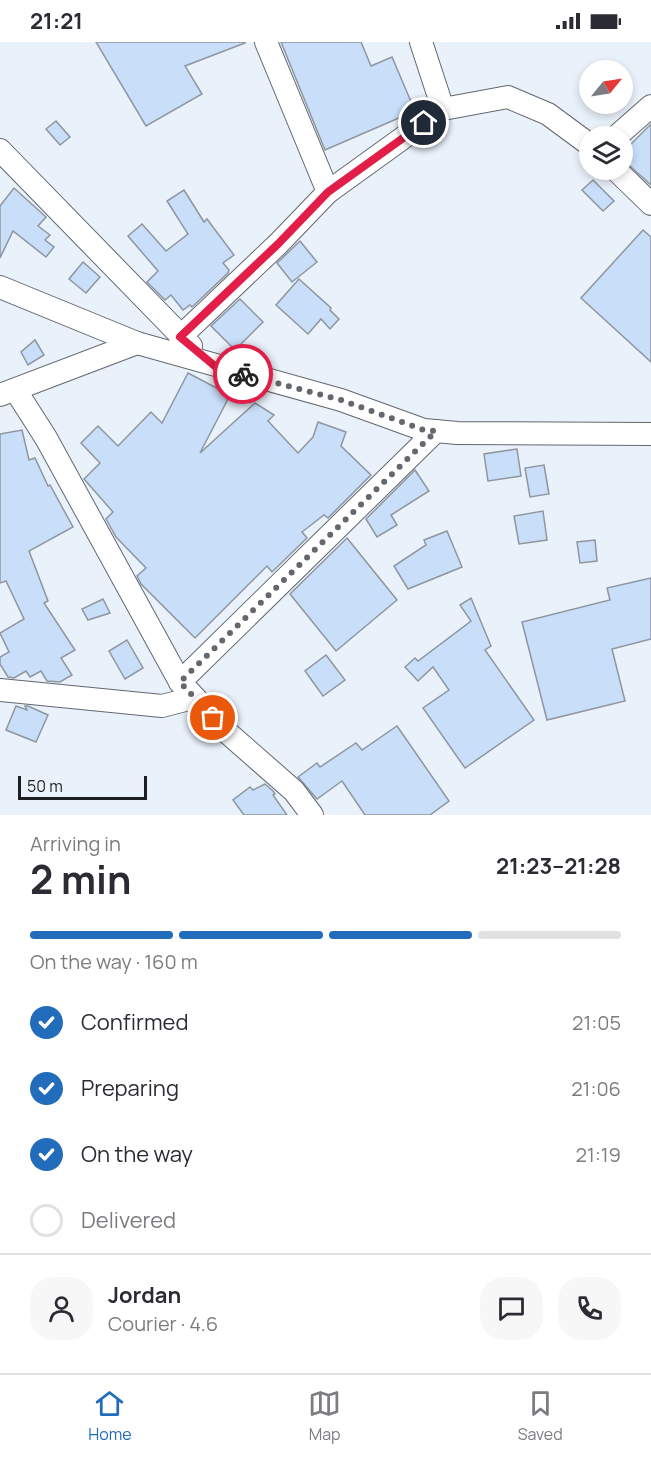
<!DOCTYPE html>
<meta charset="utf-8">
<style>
body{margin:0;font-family:Manrope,sans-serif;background:#f7f7f7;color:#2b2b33;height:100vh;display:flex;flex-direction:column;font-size:22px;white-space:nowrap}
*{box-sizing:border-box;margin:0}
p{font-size:20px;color:#7c7c81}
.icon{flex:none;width:33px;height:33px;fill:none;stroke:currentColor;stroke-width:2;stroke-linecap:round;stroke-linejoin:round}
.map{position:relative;height:773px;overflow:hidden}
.sheet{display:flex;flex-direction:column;background:#fff;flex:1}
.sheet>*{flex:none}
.needle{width:39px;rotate:60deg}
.tools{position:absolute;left:579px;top:18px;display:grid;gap:12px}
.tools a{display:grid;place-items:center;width:54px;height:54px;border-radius:50%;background:#fff;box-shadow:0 3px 9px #0003;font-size:30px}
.scale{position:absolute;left:18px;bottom:15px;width:129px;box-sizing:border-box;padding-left:6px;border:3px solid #1c1f22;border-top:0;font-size:16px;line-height:21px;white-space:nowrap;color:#1c1f22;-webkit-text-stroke:4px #e9f1fb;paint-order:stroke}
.pin{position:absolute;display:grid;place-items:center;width:51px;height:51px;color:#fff;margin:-26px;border:3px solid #fff;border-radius:50%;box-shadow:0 2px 6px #0007}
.courier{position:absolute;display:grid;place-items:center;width:60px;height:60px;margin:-30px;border:4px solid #e11d48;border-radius:50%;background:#fff;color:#222;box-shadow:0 2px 8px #0007}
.overview em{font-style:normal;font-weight:700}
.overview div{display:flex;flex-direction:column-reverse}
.overview{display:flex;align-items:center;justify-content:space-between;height:102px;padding:0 30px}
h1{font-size:39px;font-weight:700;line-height:45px}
.bar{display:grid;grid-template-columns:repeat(4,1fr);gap:9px 6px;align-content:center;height:72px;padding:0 30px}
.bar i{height:8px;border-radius:4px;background:#e1e1e2}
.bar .selected{background:#226cbc}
.bar p{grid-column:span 4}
.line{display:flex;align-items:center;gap:15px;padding:0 30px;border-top:2px solid #e1e1e2}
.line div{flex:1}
.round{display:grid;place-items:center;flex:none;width:63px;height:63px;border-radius:24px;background:#f7f7f7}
ol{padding:0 30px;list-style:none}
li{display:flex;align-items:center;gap:18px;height:66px}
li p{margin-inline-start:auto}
li .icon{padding:6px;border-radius:50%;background:#226cbc;color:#fff;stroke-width:4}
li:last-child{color:#7c7c81}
li i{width:33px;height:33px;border:3px solid #e1e1e2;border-radius:50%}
.status{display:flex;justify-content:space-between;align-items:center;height:42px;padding:0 30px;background:#fff;direction:ltr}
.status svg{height:16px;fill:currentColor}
.menu{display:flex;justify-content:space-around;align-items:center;height:84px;border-top:2px solid #e1e1e2;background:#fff;font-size:16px;color:#7c7c81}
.menu a{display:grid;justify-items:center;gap:3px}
.menu .selected{color:#226cbc}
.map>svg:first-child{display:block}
</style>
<div class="status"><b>21:21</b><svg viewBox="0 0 49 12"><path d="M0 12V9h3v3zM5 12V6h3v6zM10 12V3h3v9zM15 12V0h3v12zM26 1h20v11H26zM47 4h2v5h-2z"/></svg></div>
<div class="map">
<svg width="651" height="773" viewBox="0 0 651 773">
<rect width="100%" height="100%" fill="#e9f1fb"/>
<g fill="#c8def9" stroke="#8f969f" stroke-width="1.5">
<polygon points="96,0 245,0 245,1 185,24 202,52 146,84"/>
<polygon points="281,0 361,0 371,24 392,15 415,69 325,108"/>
<polygon points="56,79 70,95 60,103 46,87"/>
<polygon points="651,82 651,143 622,117 622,111"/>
<polygon points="593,138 614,159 603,169 582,148"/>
<polygon points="14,146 46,175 38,184 50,193 45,198 54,205 46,215 13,189 0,216 0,164"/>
<polygon points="184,148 204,180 207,177 234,213 223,221 229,228 228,231 192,265 190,263 183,268 171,253 165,258 147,240 158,229 128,194 142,182 166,209 188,192 167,159"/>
<polygon points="643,188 651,195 651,320 581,256"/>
<polygon points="300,199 317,220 292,240 277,221"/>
<polygon points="83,220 100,235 86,251 69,237"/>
<polygon points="299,237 331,266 330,268 339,277 330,287 321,277 308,292 276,263"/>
<polygon points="240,257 263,280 235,308 211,284"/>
<polygon points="35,298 44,313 28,323 21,310"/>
<polygon points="188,331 230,353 200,411 255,361 274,373 268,379 298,411 313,395 318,380 346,390 341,404 371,433 328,476 324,473 302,490 307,496 272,530 267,524 195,596 141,542 137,534 146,526 116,495 106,477 113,470 84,437 100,421 81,401 98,384 118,404 151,370 162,381"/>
<polygon points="22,388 29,418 35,416 48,444 50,443 73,485 29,509 48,559 44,561 75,608 61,616 72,633 60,640 47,639 41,629 30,635 26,629 14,636 8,635 0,622 0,615 9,610 0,591 24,577 6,539 0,541 0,392"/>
<polygon points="517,407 521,434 488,439 484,412"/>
<polygon points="544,423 549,452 530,455 525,426"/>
<polygon points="415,428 429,449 391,473 397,483 377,495 366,477"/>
<polygon points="543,469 547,498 519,502 514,474"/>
<polygon points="447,489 462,525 408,547 394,524 426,503 424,498"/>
<polygon points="347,496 397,558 336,609 290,552"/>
<polygon points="595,498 597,519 580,521 577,500"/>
<polygon points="651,536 651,597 612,607 625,659 547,678 522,580 610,558 607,546"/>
<polygon points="471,556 491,604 485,608 534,678 465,726 423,666 449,648 433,625 418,639 405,625 415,616 418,619 471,579 460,563"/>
<polygon points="103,557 110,571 88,578 82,567"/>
<polygon points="127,598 143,626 125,637 109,609"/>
<polygon points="326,613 345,638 323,654 305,629"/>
<polygon points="16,664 27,668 25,664 28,664 48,673 36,700 6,688"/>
<polygon points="397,684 449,759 430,773 365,773 342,739 317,757 298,735 317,721 320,725 356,701 362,708"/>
<polygon points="265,742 273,749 275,752 273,753 287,773 244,773 233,758 250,745 253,748"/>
</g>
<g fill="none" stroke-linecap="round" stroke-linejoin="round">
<defs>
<g id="minor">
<polyline points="266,0 328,150"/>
<polyline points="443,67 508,55 548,72 590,103"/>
<polyline points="617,94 651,64"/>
<polyline points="0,108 191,304"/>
<polyline points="616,128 651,162"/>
<polyline points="0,245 137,301 341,358 424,388 457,391 651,392"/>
<polyline points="180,295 278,202 328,150 443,67 421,0"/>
<polyline points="16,349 46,396 180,640 229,692 294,749 312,773"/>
<polyline points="0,353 137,301"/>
<polyline points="180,640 436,389"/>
<polyline points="0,648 162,664 193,656"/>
</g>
</defs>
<use href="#minor" stroke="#616870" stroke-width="24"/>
<use href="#minor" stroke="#fff" stroke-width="22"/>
</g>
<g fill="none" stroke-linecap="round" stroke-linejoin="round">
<polyline stroke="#64686e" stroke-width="6" stroke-dasharray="0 10.8" points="213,676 180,640 436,389 424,388 341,358 243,332"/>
<polyline stroke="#e11d48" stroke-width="8" points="243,332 216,325 180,295 278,202 328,150 424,81"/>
</g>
</svg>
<div class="tools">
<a><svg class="needle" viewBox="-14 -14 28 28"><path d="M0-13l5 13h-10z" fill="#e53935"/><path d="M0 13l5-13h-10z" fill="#7c7c81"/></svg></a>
<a><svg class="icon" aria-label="layers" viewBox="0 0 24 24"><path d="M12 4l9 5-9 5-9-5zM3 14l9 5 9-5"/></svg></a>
</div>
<div class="scale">50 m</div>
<div class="pin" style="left:213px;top:676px;background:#ea580c"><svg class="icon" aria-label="bag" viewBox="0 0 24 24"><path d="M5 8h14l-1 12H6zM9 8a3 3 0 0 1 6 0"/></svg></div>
<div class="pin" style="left:424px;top:81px;background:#1f2937"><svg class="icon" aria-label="home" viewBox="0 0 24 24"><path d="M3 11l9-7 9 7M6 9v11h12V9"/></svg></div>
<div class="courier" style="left:243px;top:332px"><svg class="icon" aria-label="bike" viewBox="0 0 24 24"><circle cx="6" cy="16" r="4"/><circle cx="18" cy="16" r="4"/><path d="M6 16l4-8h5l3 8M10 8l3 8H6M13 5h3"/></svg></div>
</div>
<section class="sheet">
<div class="overview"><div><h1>2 min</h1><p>Arriving in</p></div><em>21:23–21:28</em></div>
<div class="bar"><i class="selected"></i><i class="selected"></i><i class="selected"></i><i></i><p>On the way · 160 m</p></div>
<ol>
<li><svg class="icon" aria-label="check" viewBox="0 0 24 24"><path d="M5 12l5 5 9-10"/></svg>Confirmed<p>21:05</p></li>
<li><svg class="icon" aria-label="check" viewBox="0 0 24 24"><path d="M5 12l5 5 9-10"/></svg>Preparing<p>21:06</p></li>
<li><svg class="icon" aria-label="check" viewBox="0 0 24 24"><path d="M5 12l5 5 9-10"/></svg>On the way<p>21:19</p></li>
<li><i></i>Delivered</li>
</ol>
<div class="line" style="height:108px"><a class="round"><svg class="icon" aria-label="person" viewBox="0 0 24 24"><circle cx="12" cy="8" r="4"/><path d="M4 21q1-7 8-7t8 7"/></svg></a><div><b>Jordan</b><p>Courier · 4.6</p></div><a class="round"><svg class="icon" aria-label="chat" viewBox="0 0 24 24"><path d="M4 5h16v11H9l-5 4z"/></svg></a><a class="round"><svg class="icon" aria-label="phone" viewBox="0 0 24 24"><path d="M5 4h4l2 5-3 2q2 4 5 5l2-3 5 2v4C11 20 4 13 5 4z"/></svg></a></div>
</section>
<nav class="menu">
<a class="selected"><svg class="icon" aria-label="home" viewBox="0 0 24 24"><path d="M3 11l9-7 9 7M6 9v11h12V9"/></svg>Home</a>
<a><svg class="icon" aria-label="map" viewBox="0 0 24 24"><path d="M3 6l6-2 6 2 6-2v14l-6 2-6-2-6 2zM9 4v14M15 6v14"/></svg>Map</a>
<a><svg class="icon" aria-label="saved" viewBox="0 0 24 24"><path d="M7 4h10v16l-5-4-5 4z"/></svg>Saved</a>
</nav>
